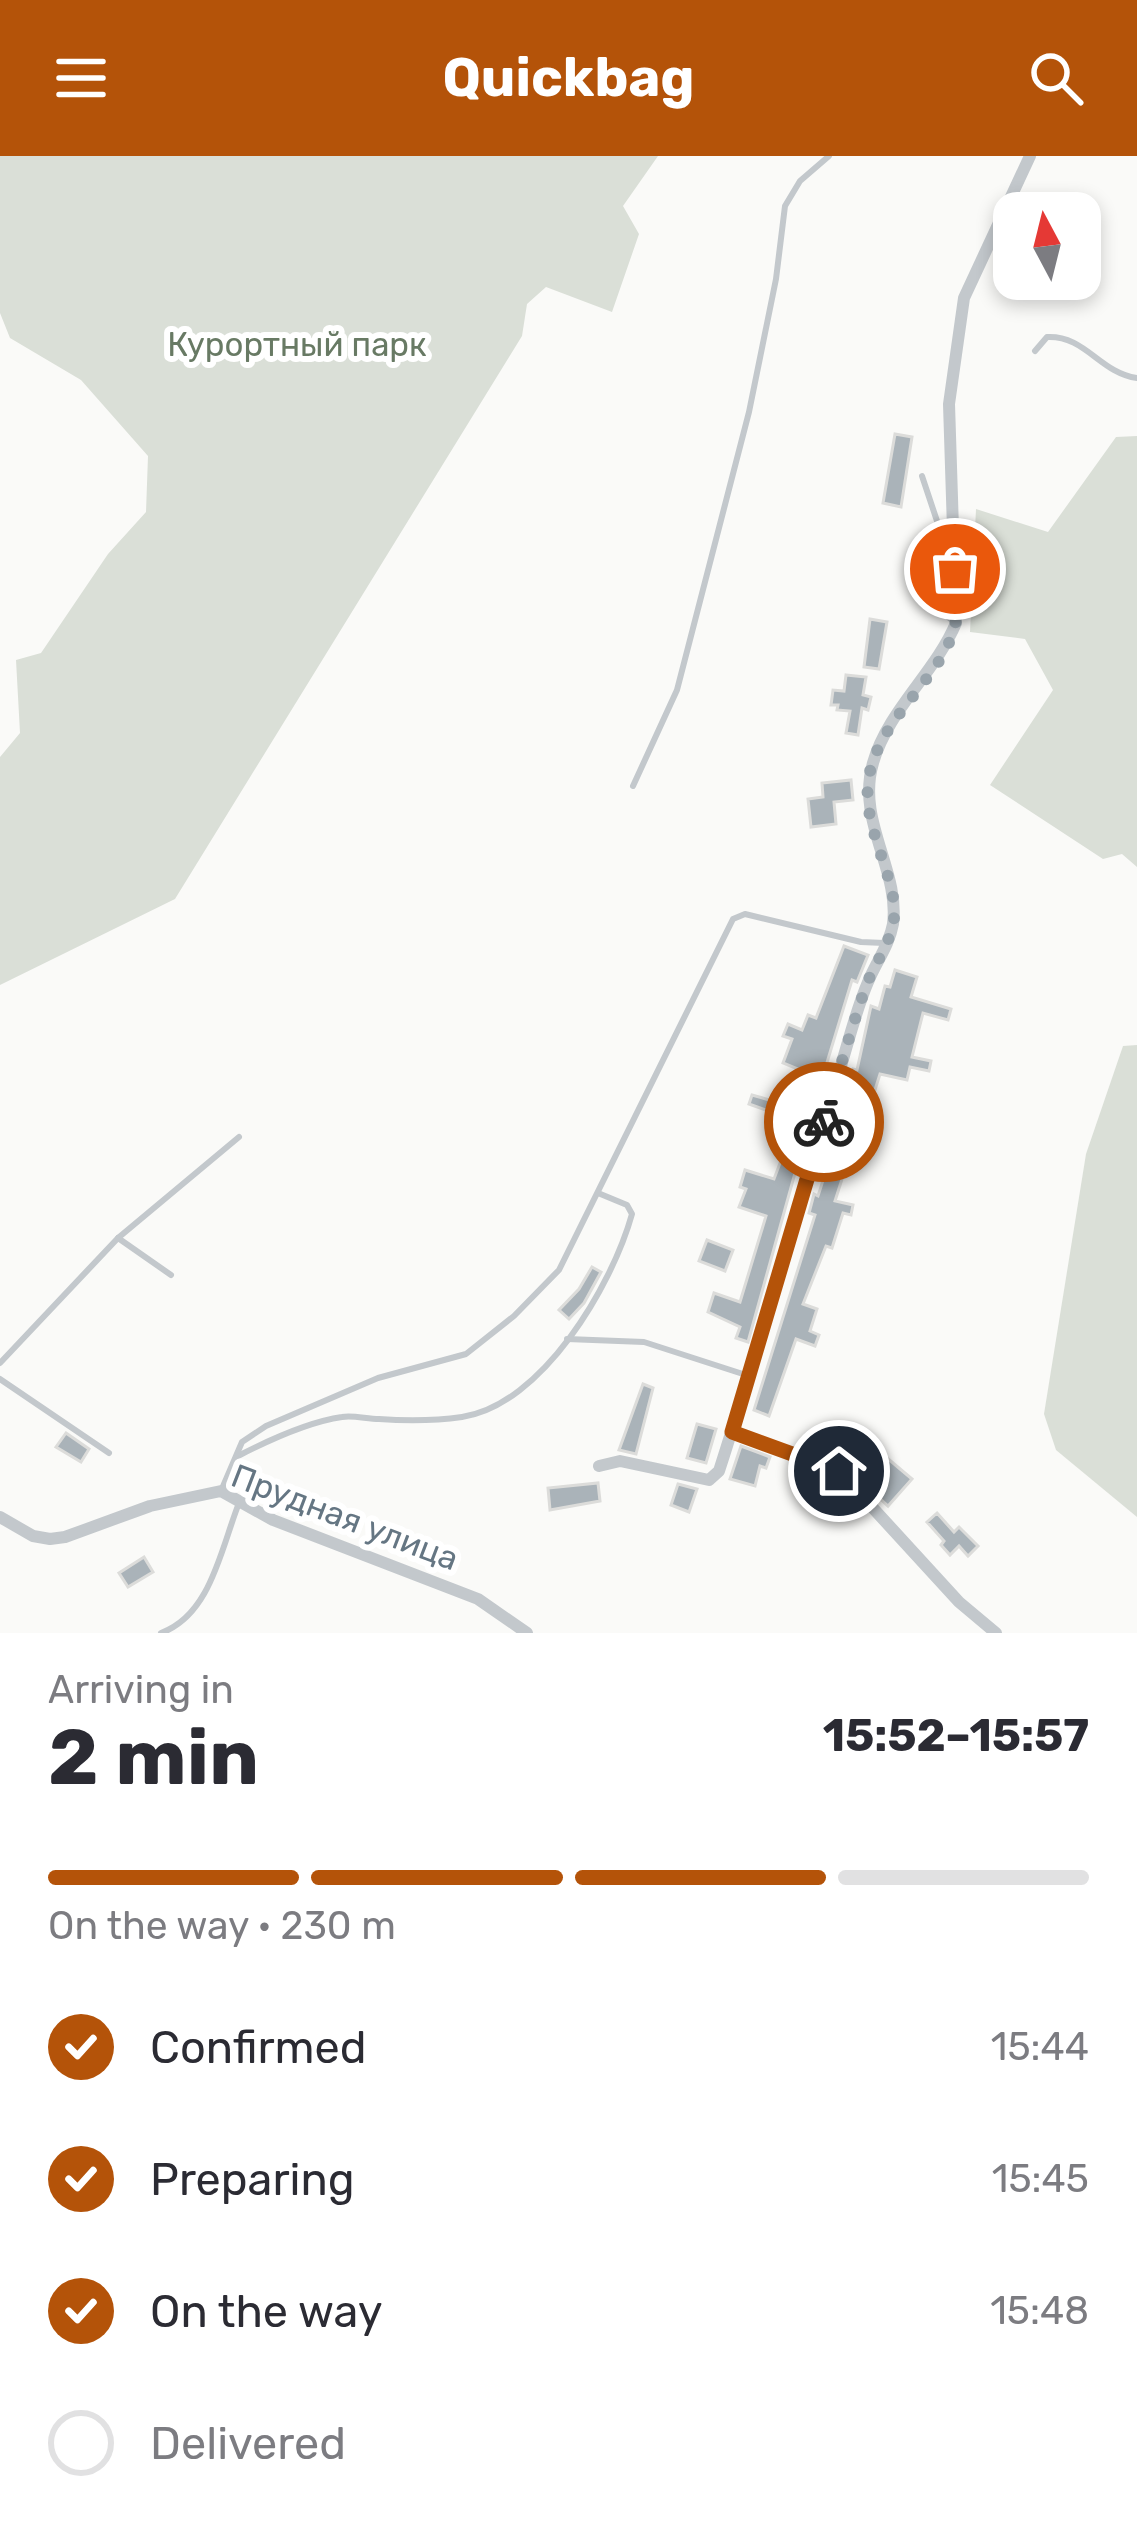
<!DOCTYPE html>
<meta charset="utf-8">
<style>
body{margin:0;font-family:Rubik,sans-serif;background:#f2f2f3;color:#2b2b33;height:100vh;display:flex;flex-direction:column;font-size:45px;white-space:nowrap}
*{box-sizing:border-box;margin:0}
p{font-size:39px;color:#7c7c81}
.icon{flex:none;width:66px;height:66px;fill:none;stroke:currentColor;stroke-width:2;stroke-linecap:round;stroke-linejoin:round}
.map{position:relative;height:1477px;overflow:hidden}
.sheet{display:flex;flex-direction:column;background:#fff;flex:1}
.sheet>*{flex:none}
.needle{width:78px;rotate:353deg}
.controls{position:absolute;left:993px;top:36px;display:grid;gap:24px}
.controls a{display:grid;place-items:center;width:108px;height:108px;border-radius:24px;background:#fff;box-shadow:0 6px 18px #0003;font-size:60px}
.pin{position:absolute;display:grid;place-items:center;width:102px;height:102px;color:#fff;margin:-51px;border:6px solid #fff;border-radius:50%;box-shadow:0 3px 12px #0007}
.courier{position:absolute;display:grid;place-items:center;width:120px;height:120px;margin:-60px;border:9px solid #b45309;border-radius:50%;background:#fff;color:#222;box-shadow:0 3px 15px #0007}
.headline em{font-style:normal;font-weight:700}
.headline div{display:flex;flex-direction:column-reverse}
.headline{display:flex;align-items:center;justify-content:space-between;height:204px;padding:0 48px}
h1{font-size:78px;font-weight:700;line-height:90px}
.bar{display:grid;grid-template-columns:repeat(4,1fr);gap:18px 12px;align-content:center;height:144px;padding:0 48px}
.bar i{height:15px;border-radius:9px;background:#e1e1e2}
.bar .selected{background:#b45309}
.bar p{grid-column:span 4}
ol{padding:0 48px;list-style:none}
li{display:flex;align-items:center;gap:36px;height:132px}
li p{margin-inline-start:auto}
li .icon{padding:12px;border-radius:50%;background:#b45309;color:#fff;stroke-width:4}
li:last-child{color:#7c7c81}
li i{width:66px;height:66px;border:6px solid #e1e1e2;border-radius:50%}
header{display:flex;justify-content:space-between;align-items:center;height:156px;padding:0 48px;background:#b45309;color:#fff;font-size:54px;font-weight:700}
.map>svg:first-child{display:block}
</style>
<header><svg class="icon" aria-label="menu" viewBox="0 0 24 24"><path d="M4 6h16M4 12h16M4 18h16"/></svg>Quickbag<svg class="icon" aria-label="search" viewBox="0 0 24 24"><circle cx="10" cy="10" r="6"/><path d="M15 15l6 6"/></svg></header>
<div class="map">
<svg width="1137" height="1477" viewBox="0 0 1137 1477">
<rect width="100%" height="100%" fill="#fafaf8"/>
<g fill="#dadfd7">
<polygon points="0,0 658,0 623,50 639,78 612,156 546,131 527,148 522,180 175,743 0,829 0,601 20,577 16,504 41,497 108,398 146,356 148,300 81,224 10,182 0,157"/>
<polygon points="1137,280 1137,711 1122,698 1103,703 990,629 1053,534 1025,483 970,476 976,353 1048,376 1116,281"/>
<polygon points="1137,889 1137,1361 1056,1294 1044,1258 1086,998 1123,890"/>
</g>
<g fill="#aab3b9" stroke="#dcdcda" stroke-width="3">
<polygon points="895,278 912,281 901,351 883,347"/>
<polygon points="870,463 887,466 879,513 864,511"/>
<polygon points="846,519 866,521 863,539 871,541 868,554 862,552 858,579 846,577 850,555 837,554 838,549 831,549 833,534 844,535"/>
<polygon points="851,624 853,644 834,646 836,668 811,671 808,643 823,641 822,627"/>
<polygon points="844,790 868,799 857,826 852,824 822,923 783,907 792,883 783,880 788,868 802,874 808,859 816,862"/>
<polygon points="895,814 917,821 911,841 951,853 948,864 923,857 912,901 931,905 929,915 910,911 907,924 880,918 874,937 868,936 852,988 837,983 852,930 848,929 853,913 857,914 871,850 879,853 885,830 890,831"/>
<polygon points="752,939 812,956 748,1186 736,1182 740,1171 708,1156 714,1137 740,1146 766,1060 739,1051 746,1033 740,1031 745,1014 774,1023 788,986 768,980 774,957 749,948"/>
<polygon points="826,1015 843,1020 835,1045 853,1049 851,1059 843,1057 832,1092 826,1090 803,1148 817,1153 810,1175 819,1179 815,1190 796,1183 769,1260 754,1254 815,1059 809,1057 814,1038 818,1040"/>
<polygon points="707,1084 733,1094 725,1115 699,1105"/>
<polygon points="592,1111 601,1116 584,1147 569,1163 559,1154 579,1133"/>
<polygon points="643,1228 653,1232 636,1298 619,1294"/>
<polygon points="697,1268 716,1273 706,1307 687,1302"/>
<polygon points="66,1277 89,1293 81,1306 56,1291"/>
<polygon points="741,1290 770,1301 766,1312 760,1310 755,1330 730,1323"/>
<polygon points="874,1291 912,1323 888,1350 873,1336 877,1332 848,1308 860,1294 866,1299"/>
<polygon points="598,1327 600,1345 550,1354 548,1332"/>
<polygon points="678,1328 697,1333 689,1356 671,1349"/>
<polygon points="937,1357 954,1376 959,1371 978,1390 968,1400 959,1390 950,1399 941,1389 944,1385 927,1366"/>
<polygon points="144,1401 153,1416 128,1431 119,1417"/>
</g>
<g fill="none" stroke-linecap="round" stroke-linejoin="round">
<g stroke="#c3c8cc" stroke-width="6">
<path d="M1035,195l12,-14c38,-2 53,36 90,41"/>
<polyline points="922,320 950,404"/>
<polyline points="919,438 953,465"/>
<polyline points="633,630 677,534 749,256 776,123 785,50 800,25 829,0"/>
<polyline points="118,1082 171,1119"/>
<polyline points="567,1183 644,1186 746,1219"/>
<polyline points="0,1207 118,1082 239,981"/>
<polyline points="0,1223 109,1297"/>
<path d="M238,1300c31,-16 69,-34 104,-39 11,-2 25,2 37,2 27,2 55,2 83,-2 80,-12 150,-131 170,-203l-5,-9 -29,-12"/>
<polyline points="221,1335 242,1286 266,1270 378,1222 466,1198 514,1160 559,1114 733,763 745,758 861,786 884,787"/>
<path d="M161,1477c50,-18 60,-85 78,-130"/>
</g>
<g stroke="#c3c8cc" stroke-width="12">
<polyline points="732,1276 839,1315 959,1446 996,1477"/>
<path d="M599,1310l21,-5 89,19 10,-9c43,-133 79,-268 121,-402 9,-29 16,-59 28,-87 8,-20 21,-36 25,-58 7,-54 -37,-103 -20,-161 15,-53 62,-90 83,-140l-7,-219 15,-106 66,-142"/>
<polyline points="0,1361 33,1380 50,1383 65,1381 150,1350 221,1335 273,1364 478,1443 527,1477"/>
</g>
</g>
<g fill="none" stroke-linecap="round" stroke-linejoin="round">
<path stroke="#99a4ac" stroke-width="12" stroke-dasharray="0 21.6" d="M824,966c13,-44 26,-89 41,-133 10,-29 33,-53 29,-86 -6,-42 -33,-83 -25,-127 12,-61 74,-98 86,-151 4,-17 0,-39 0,-56"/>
<polyline stroke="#b45309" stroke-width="15" points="824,966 732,1276 839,1315"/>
</g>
<g text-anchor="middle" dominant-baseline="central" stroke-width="12" stroke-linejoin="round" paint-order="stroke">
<g font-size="33" fill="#687a64" stroke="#fff">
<text x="297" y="188">Курортный парк</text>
</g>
<g font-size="33" fill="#657683" stroke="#fff">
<text transform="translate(345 1361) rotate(21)">Прудная улица</text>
</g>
</g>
</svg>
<div class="controls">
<a><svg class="needle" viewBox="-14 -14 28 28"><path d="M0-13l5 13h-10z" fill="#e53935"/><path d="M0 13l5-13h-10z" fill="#7c7c81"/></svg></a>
</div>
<div class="pin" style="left:955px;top:413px;background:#ea580c"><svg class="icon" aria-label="bag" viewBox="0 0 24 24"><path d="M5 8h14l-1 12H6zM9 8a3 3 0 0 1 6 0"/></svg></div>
<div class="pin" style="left:839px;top:1315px;background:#1f2937"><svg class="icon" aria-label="home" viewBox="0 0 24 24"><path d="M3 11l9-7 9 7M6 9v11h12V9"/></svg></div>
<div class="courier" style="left:824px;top:966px"><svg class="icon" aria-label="bike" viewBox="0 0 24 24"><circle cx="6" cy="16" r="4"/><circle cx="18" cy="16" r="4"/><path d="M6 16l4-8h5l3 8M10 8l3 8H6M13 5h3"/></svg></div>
</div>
<section class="sheet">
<div class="headline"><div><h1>2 min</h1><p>Arriving in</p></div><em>15:52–15:57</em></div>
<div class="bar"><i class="selected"></i><i class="selected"></i><i class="selected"></i><i></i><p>On the way · 230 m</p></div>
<ol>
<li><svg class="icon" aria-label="check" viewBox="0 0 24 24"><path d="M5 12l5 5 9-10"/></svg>Confirmed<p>15:44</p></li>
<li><svg class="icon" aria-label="check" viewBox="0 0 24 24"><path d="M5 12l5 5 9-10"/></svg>Preparing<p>15:45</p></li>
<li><svg class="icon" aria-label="check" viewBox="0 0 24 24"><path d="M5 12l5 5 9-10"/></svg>On the way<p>15:48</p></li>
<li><i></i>Delivered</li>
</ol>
</section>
